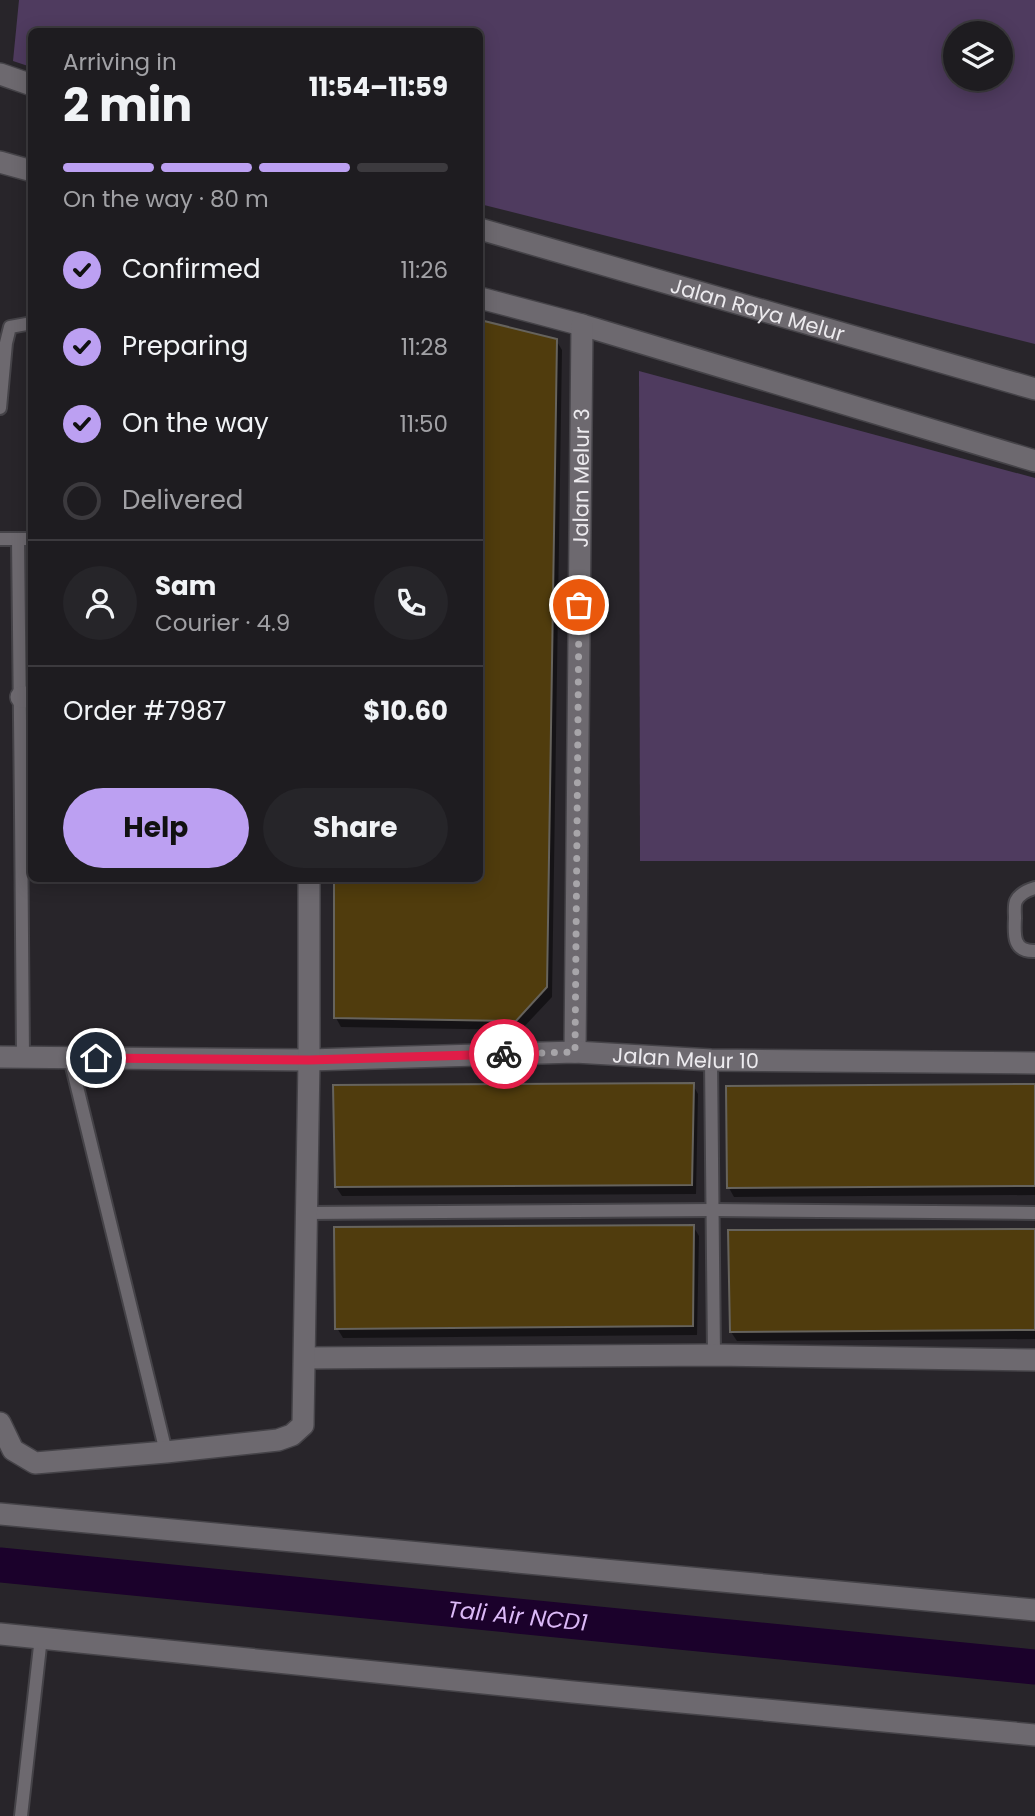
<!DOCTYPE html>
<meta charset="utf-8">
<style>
body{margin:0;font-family:Poppins,sans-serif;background:#262529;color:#f1f3f6;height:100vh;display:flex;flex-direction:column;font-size:26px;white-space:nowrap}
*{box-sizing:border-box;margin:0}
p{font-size:23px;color:#a1a1a5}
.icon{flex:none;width:38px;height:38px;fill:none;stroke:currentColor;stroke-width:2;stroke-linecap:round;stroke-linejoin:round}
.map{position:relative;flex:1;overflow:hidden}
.panel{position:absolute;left:28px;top:28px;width:455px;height:854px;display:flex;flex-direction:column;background:#1e1c20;border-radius:10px;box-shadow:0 4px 18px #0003,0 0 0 2px #3c3a3e}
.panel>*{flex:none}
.tools{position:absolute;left:943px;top:21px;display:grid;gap:14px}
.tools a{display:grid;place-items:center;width:70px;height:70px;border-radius:50%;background:#1e1c20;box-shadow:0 4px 18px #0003,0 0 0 2px #3c3a3e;font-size:35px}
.pin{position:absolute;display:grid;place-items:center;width:60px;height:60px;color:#fff;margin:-30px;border:4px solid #fff;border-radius:50%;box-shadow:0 2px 7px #0007}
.courier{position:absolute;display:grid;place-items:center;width:70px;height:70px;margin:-35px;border:5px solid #e11d48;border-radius:50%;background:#fff;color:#222;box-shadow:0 2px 9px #0007}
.head em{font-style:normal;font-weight:700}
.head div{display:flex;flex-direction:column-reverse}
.head{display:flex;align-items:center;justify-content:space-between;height:119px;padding:0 35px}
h1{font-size:46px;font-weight:700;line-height:52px}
.bar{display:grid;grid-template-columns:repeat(4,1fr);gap:10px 7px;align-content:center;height:84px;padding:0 35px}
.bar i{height:9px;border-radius:5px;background:#3c3a3e}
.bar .active{background:#bca0f2}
.bar p{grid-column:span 4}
.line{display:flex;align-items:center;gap:18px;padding:0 35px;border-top:2px solid #3c3a3e}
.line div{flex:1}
.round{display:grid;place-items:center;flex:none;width:74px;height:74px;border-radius:37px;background:#262529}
ol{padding:0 35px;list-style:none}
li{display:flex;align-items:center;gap:21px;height:77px}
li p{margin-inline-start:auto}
li .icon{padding:7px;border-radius:50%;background:#bca0f2;color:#111;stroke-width:4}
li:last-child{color:#a1a1a5}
li i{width:38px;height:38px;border:4px solid #3c3a3e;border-radius:50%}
.primary-button{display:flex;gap:14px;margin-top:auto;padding:14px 35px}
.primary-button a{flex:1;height:80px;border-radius:42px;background:#bca0f2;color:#111;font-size:28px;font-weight:700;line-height:80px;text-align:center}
.primary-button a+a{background:#262529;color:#f1f3f6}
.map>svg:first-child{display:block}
</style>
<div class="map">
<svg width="1035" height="1816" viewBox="0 0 1035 1816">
<rect width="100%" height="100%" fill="#28252a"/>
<g fill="#4f3b5f" fill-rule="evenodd">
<path d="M19,0h1016v344l-555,-140v-172h-448l-1,35 -18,-6zM956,33h45v46h-45z"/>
<polygon points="639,371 1035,478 1035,861 640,861"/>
</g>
<g fill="#0007">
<polygon points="480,322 556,340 562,350 552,997 521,1030 341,1027 336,1018 480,878"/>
<polygon points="693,1085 698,1094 696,1194 342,1196 336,1187"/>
<polygon points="1035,1086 1035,1195 734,1197 729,1188"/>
<polygon points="693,1226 699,1236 697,1335 343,1338 337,1328"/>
<polygon points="1035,1230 1035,1339 737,1341 731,1332"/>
</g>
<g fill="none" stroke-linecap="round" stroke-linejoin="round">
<path stroke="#1b012b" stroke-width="35" id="s1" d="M0,1565l1035,102"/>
</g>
<g fill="#503c0d" stroke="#66635d" stroke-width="2">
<polygon points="480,320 557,339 547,987 516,1021 334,1018 334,878 480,878"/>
<polygon points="694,1083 692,1185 335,1187 333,1085"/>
<polygon points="1035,1084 1035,1186 727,1188 726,1086"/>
<polygon points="694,1225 693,1326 335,1329 334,1227"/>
<polygon points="1035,1229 1035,1330 730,1332 728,1230"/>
</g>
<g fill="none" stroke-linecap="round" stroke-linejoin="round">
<defs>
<g id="lane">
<polyline points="0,408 6,343 10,327 32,323"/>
<polyline points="0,539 32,539"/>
<path d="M18,539c3,173 3,345 5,518"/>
<path d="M1035,888c-7,2 -15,5 -19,13 -2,4 -1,12 -1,17 -1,17 -2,34 20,33"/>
<polyline points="70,1058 166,1452"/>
<polyline points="711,1060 714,1355"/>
<polyline points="307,1213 713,1210 1035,1213"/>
<polyline points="21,1816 41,1637"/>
</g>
<g id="street">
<polyline points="0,74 32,85"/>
<polyline points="0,162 32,171"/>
<path id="s2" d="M480,229l555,160"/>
<polyline points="480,298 582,325 1035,461"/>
<polyline points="21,697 32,697"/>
<path id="s3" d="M575,1052l7,-727"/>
<path id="s4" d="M0,1057l309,3 266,-8 136,8 324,3"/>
<polyline points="305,1358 714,1355 1035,1360"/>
<polyline points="0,1423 13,1450 35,1463 166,1452 278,1440 292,1435 303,1425 309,1060 309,878"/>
<polyline points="0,1514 1035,1610"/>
<polyline points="0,1634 573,1692 1035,1735"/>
</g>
</defs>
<use href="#lane" stroke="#454348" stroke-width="16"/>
<use href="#street" stroke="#454348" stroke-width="24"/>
<use href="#lane" stroke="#6d696f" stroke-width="12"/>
<use href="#street" stroke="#6d696f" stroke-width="21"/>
</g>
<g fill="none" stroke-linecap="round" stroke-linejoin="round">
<polyline stroke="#a7a5a9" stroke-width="7" stroke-dasharray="0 12.6" points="504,1054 575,1052 579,605"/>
<polyline stroke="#e11d48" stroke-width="9" points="96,1058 309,1060 504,1054"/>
</g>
<g text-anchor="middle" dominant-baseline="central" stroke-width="5" stroke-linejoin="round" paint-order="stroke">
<g font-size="21" fill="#eceaee" stroke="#100f11">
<text stroke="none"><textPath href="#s2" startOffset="289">Jalan Raya Melur</textPath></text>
<text stroke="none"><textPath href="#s3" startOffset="574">Jalan Melur 3</textPath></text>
<text stroke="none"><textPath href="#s4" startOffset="686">Jalan Melur 10</textPath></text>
</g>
<g font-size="23" font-style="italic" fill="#dbb9f7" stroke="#100f11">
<text stroke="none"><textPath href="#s1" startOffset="520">Tali Air NCD1</textPath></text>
</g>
</g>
</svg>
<div class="tools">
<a><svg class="icon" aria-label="layers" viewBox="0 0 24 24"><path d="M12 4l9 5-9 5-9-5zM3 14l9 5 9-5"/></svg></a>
</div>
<div class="pin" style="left:579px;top:605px;background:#ea580c"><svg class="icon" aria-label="bag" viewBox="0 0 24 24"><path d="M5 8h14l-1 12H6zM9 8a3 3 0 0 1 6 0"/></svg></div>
<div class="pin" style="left:96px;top:1058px;background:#1f2937"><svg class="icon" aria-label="home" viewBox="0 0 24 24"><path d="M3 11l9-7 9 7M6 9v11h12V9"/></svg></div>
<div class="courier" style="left:504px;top:1054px"><svg class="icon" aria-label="bike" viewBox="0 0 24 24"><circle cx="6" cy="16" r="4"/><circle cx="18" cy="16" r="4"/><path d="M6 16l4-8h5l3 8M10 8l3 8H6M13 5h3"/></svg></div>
<section class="panel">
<div class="head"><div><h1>2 min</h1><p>Arriving in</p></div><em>11:54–11:59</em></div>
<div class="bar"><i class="active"></i><i class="active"></i><i class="active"></i><i></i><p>On the way · 80 m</p></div>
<ol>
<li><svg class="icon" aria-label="check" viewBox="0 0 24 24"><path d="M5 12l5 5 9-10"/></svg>Confirmed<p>11:26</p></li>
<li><svg class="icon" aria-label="check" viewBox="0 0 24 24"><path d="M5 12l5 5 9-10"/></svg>Preparing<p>11:28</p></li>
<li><svg class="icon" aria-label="check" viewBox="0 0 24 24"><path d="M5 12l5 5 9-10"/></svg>On the way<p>11:50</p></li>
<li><i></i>Delivered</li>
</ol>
<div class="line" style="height:126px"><a class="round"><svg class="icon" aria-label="person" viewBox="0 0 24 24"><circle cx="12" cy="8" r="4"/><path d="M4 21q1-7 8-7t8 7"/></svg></a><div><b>Sam</b><p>Courier · 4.9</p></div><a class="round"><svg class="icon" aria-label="phone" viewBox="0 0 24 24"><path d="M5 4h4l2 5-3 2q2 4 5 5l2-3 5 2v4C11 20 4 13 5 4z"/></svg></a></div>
<div class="line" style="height:91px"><div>Order #7987</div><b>$10.60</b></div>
<div class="primary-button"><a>Help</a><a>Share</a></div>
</section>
</div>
